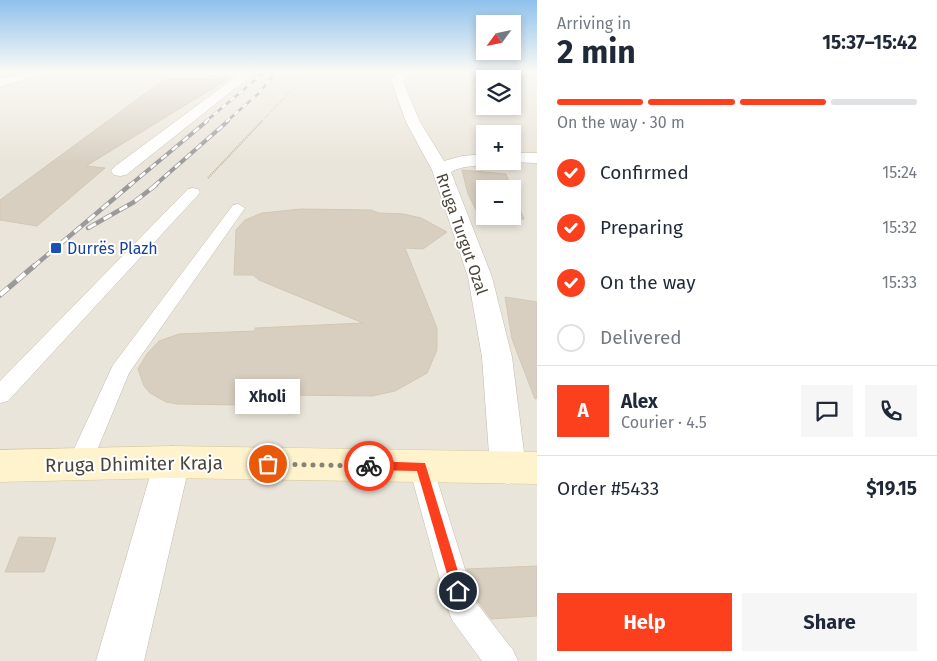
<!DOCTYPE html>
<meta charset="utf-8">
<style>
body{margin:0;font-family:"Fira Sans",sans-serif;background:#f6f6f7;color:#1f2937;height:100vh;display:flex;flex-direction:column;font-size:19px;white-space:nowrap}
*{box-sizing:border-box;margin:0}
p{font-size:16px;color:#747a83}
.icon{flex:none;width:28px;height:28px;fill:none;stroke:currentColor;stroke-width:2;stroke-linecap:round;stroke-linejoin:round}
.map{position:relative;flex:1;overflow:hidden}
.panel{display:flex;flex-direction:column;background:#fff;width:400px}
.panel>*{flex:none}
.needle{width:32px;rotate:237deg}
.tools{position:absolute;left:476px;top:15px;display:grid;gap:10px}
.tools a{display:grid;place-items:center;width:45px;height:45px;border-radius:0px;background:#fff;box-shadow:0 2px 8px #0003;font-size:25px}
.pin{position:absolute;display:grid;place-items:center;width:42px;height:42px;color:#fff;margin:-21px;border:2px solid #fff;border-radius:50%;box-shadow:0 1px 5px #0007}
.courier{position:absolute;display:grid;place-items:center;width:50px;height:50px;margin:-25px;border:4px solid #fc3f1d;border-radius:50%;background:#fff;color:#222;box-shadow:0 1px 6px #0007}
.bubble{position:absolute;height:35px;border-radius:0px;background:#fff;box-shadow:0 2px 8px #0003;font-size:16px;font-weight:700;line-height:35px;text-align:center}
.head em{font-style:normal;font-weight:700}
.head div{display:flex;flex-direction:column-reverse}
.head{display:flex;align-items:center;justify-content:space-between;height:85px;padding:0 20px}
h1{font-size:32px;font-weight:700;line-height:38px}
.bar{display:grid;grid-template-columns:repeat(4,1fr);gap:8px 5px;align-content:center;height:60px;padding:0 20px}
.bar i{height:6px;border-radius:4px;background:#e0e1e3}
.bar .selected{background:#fc3f1d}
.bar p{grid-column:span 4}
.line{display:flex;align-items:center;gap:12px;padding:0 20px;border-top:1px solid #e0e1e3}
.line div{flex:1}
.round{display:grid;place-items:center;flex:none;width:52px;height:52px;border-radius:0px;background:#f6f6f7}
ol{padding:0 20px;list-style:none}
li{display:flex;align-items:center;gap:15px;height:55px}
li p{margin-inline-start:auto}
li .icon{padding:5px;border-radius:50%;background:#fc3f1d;color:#fff;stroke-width:4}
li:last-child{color:#747a83}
li i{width:28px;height:28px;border:2px solid #e0e1e3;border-radius:50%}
.primary-button{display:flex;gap:10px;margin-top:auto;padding:10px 20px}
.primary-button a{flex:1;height:58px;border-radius:0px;background:#fc3f1d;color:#fff;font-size:20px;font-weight:700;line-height:58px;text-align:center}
.primary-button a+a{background:#f6f6f7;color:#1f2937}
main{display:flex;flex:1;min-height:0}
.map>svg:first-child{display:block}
</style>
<main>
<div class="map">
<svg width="537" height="661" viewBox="0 0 537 661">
<rect width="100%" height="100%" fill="#f6f3ec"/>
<path fill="#eae5da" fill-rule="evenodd" d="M0,71h537v590h-537zM485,79h27v27h-27zM485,134h27v27h-27zM485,189h27v27h-27z"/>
<g fill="#d8cfc1" stroke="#d3c7b4">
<polygon points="165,79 228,79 86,166 105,168 37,226 0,220 0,200"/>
<polygon points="462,170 506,174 512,189 485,189 485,216 512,216 512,190 524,219 480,218 468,194"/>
<polygon points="301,209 371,210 379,213 404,214 421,218 447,232 423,249 405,248 437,328 437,350 427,373 395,391 372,396 290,395 290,409 245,408 245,405 177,404 166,402 150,393 144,386 138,369 147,354 159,341 179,334 255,331 255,328 363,323 259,280 253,275 234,275 236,230 245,220 262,213"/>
<polygon points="505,297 537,302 537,398 535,399 512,339"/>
<polygon points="19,537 56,538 44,572 5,572"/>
<polygon points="537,566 537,616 491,619 477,600 467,569"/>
</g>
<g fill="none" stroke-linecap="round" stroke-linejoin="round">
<defs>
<g id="lane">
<polygon points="193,188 198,189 200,192 198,195 8,401 0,403 0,381 188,189"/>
<polygon points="238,204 245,208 129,373 88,472 79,475 70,472 67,464 113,365 233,205"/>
<polygon points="421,456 430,459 433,467 475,601 513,650 518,661 482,661 452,620 448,609 409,467 412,459"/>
</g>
<g id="street">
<polygon points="31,71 49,71 47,73 0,87 0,79"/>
<polygon points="200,71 257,71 126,175 120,176 114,175 111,171 114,167 237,76 206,75"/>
<path d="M400,71h12l-9,10 17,41 24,39 18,-5 23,-2v7h7c-12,7 -28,3 -41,11l41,105 20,80 14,111 -5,11 -13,5 -13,-5 -5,-11 -8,-111 -14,-80 -36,-107 -26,-48 -15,-42z"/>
<polygon points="512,153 537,153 537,163 506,162 512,161"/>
<polygon points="172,446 185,451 190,462 144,661 96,661 154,462 159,451"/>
</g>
<polygon id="secondary" points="172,446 537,452 537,484 172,478 0,482 0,450"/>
</defs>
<use href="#lane" stroke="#c2bbae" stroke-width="1"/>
<use href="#street" stroke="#c2bbae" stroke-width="1"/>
<use href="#secondary" stroke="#d6c79b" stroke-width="1"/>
<polyline stroke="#c4b79f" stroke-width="1" stroke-dasharray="1 1" stroke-linecap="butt" points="261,122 310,71"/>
<polyline stroke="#c4b79f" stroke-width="2" stroke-dasharray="1 1" stroke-linecap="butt" points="208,178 262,121"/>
<use href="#lane" fill="#fff" fill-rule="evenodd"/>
<use href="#street" fill="#fff" fill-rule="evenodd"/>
<use href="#secondary" fill="#fff3cd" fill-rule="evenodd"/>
<defs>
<g id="rail-far3">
<polyline points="205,122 266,71"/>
<polyline points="226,122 259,93 277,71"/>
</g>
<g id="rail-far2">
<polyline points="129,186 207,121"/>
<polyline points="154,186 228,121"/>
</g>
<g id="rail-far1">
<polyline points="88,228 134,202 156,185"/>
<polyline points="33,267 130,185"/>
</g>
<polyline id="rail" points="0,295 34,266"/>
</defs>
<use href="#rail-far3" stroke="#9a9a9a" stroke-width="2.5"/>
<use href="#rail-far2" stroke="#9a9a9a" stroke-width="4"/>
<use href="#rail-far1" stroke="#9a9a9a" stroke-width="4.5"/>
<use href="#rail" stroke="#9a9a9a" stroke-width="5.5"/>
<use href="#rail-far3" stroke="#fff" stroke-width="2" stroke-dasharray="5.5" stroke-linecap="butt"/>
<use href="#rail-far2" stroke="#fff" stroke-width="2.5" stroke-dasharray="7" stroke-linecap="butt"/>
<use href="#rail-far1" stroke="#fff" stroke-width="3" stroke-dasharray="9" stroke-linecap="butt"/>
<use href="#rail" stroke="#fff" stroke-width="4" stroke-dasharray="11" stroke-linecap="butt"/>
</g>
<linearGradient id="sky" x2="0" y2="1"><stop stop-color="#8fc1ec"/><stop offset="0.44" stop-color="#fbfaf6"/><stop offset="1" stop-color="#fbfaf6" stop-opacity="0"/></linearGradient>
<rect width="537" height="163" fill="url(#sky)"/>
<polygon fill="#fc3f1d" points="369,461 425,463 464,591 463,595 458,597 453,595 452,591 417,471 369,470 364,466"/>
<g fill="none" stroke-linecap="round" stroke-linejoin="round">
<polyline stroke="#878178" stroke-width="5" stroke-dasharray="0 9" points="268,464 369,466"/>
</g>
<rect fill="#1a4fb4" stroke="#fff" stroke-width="2" x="50" y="242" width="12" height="12" rx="2.5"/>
<g text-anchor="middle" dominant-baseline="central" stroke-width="4" stroke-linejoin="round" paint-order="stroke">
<g font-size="16" fill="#4b4439" stroke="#fff">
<text transform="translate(462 234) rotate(71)">Rruga Turgut Ozal</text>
</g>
<g font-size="16" fill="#164399" stroke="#fff" text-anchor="start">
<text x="67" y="248">Durrës Plazh</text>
</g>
<g font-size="19" fill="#4b4439" stroke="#fff">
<text transform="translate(134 464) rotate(-1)">Rruga Dhimiter Kraja</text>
</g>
</g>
</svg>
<div class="tools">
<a><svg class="needle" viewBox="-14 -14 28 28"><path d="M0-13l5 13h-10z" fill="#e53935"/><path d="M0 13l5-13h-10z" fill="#747a83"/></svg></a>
<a><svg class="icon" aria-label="layers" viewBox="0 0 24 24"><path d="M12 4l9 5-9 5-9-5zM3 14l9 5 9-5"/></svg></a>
<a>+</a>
<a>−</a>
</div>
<div class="pin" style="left:268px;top:464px;background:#ea580c"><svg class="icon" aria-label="bag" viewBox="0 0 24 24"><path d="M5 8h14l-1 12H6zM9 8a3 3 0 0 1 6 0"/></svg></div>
<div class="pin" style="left:458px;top:591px;background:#1f2937"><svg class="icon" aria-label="home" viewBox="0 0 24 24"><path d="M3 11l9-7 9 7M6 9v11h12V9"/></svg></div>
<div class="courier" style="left:369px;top:466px"><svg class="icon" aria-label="bike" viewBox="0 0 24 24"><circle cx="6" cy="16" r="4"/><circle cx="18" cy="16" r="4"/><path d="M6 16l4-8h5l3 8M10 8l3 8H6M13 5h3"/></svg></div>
<div class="bubble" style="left:235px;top:379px;width:65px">Xholi</div>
</div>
<section class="panel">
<div class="head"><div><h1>2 min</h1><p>Arriving in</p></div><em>15:37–15:42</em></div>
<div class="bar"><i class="selected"></i><i class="selected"></i><i class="selected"></i><i></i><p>On the way · 30 m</p></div>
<ol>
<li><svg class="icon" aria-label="check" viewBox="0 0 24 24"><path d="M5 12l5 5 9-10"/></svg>Confirmed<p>15:24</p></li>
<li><svg class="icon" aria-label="check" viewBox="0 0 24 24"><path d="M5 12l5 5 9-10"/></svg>Preparing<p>15:32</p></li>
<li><svg class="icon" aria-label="check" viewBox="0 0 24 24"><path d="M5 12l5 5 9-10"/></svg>On the way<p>15:33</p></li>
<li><i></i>Delivered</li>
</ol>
<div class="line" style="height:90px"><b class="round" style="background:#fc3f1d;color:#fff">A</b><div><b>Alex</b><p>Courier · 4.5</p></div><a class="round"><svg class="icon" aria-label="chat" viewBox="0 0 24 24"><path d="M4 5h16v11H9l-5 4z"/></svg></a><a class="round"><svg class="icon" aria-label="phone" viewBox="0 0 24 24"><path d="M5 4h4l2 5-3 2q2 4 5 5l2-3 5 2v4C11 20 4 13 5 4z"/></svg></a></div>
<div class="line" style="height:65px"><div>Order #5433</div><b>$19.15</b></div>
<div class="primary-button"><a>Help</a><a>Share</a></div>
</section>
</main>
